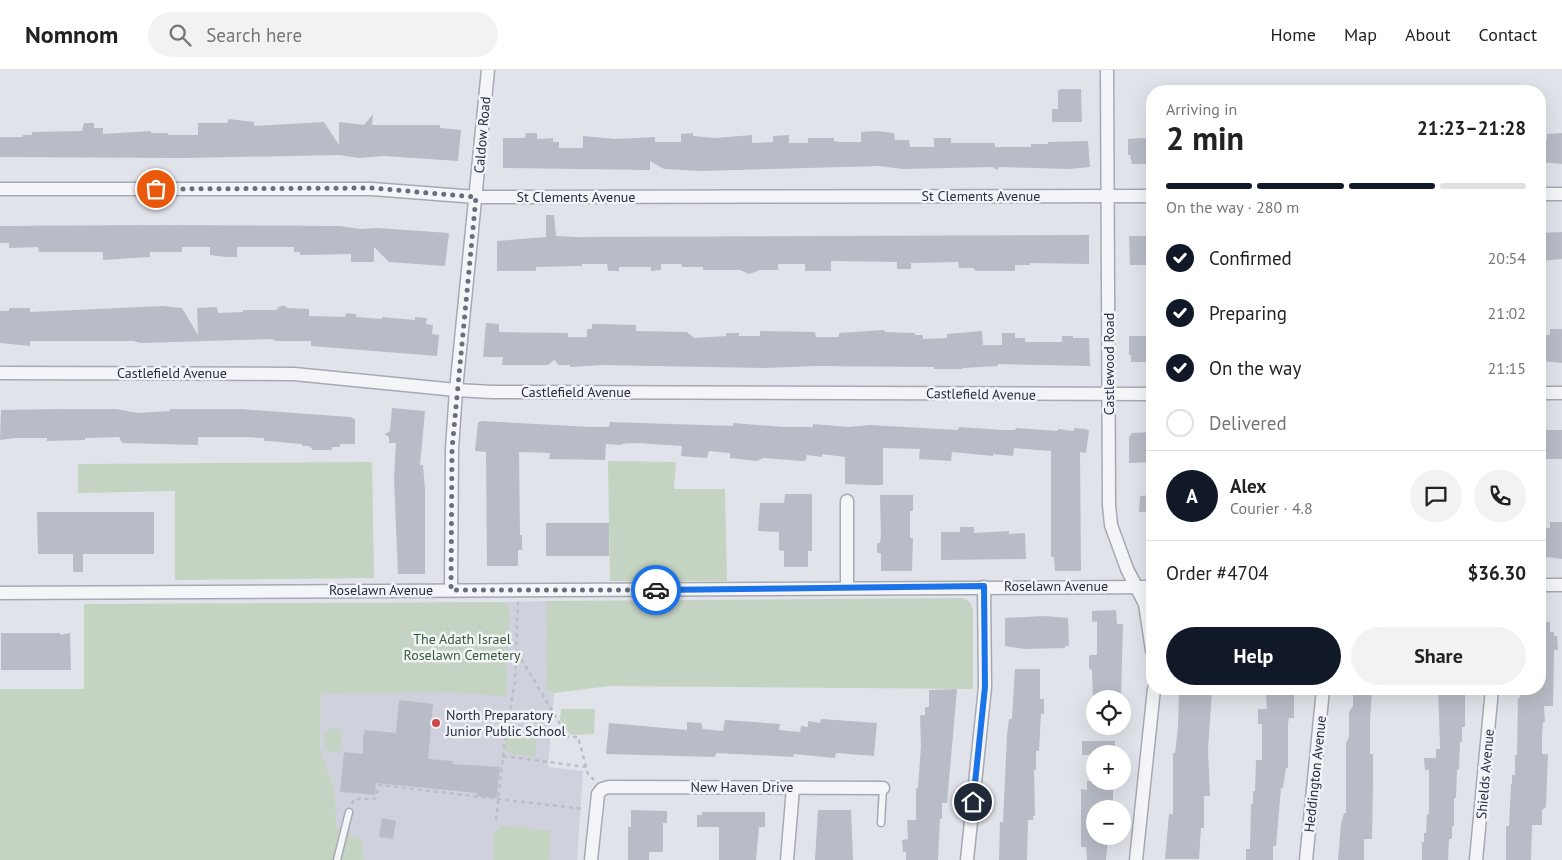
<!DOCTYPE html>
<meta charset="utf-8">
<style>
body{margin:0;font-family:"PT Sans",sans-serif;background:#f2f2f2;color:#222;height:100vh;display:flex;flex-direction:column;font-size:19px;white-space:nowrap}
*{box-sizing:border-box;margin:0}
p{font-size:16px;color:#767676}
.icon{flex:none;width:28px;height:28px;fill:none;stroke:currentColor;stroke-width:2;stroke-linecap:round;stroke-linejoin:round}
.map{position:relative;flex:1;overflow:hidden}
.panel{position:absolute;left:1146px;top:15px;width:400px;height:610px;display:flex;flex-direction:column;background:#fff;border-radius:20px;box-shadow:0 5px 20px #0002}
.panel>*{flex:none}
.buttons{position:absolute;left:1086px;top:620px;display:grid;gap:10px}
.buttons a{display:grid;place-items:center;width:45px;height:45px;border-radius:50%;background:#fff;box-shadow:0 5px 20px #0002;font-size:25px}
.pin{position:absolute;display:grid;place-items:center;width:42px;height:42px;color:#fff;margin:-21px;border:2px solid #fff;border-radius:50%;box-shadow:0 1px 5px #0007}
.courier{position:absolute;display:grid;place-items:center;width:50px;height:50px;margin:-25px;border:4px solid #1a73e8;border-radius:50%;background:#fff;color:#222;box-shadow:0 1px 6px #0007}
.overview em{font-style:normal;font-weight:700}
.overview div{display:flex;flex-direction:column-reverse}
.overview{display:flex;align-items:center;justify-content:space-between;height:85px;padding:0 20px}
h1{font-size:32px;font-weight:700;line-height:38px}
.bar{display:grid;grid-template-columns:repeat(4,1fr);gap:8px 5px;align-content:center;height:60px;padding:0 20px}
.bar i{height:6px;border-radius:4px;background:#e0e0e0}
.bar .on{background:#111827}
.bar p{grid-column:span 4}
.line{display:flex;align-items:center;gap:12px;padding:0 20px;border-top:1px solid #e0e0e0}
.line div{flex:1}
.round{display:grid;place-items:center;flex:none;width:52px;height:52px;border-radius:26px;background:#f2f2f2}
ol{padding:0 20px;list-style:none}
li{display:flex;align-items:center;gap:15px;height:55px}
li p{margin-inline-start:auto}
li .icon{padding:5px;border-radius:50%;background:#111827;color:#fff;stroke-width:4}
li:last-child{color:#767676}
li i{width:28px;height:28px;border:2px solid #e0e0e0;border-radius:50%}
.cta{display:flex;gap:10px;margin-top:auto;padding:10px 20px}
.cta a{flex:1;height:58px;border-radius:30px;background:#111827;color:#fff;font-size:20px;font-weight:700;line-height:58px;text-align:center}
.cta a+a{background:#f2f2f2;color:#222}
header{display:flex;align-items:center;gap:30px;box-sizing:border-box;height:70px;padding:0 25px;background:#fff;border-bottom:1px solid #e0e0e0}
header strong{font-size:24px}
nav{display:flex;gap:28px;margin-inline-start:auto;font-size:18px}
.search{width:350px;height:45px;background:#f2f2f2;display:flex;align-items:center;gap:12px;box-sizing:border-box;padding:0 18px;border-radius:28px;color:#767676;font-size:19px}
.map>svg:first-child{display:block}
</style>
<header>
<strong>Nomnom</strong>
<div class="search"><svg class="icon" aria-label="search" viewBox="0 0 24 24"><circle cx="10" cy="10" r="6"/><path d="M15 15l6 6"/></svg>Search here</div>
<nav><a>Home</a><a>Map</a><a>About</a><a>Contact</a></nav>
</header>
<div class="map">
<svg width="1562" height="790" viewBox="0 0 1562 790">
<rect width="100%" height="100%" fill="#e1e3ea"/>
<polygon fill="#cfd2dc" points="547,531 546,620 554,623 548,697 583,701 577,790 365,790 361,769 337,758 334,718 320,679 321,622 452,622 506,626 510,539 507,532"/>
<g fill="#c4d3c2">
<polygon points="608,391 676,392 674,419 725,419 727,511 610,511"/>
<polygon points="372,392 374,508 175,510 175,421 78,423 78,394"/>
<polygon points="962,528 970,532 973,540 973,619 610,616 554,623 546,620 547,531"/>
<polygon points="507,532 510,539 506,627 452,622 321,623 320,679 334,718 337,758 361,769 365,790 0,790 0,619 84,619 84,534"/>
<polygon points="561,639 595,639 594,664 570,665 560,650"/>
<path d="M333,657l7,2 2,7 -2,15c-6,3 -11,2 -16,-3l1,-15z"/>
<polygon points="508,662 535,666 536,686 512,684 504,680"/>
<polygon points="501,756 549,760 551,764 548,790 493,790 493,765"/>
</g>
<g fill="#b8bcc6">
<polygon points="1062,19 1081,19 1082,52 1052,52 1052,39 1058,39 1058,20"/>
<polygon points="373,44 372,55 440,55 440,58 461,60 458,91 384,86 359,88 339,85 184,88 0,87 0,67 23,67 23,65 32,65 32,62 82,61 84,53 94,53 94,58 103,58 103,64 151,61 151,63 168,63 168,65 198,65 198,53 227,53 229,49 254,52 254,56 324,52 339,75 339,52 364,55"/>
<polygon points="877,61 894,63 895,70 909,70 910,77 934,77 934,68 951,68 951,73 995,73 995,77 1031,77 1031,74 1048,74 1048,72 1088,71 1090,97 1069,99 999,97 997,100 993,97 903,99 879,96 699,101 664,99 650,91 650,100 503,98 503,68 525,68 526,63 537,63 537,69 553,68 553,72 559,72 559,78 583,78 583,66 615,69 655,67 655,72 681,72 681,64 693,63 693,66 715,68 752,65 752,73 773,72 773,66 789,65 789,73 808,73 808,68 834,68 834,71 838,72 861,72 861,62"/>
<polygon points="1562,63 1562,94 1540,92 1540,69 1547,69 1547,64"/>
<polygon points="1143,68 1152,70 1152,94 1132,94 1130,85 1128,85 1128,69"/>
<polygon points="546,145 554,145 556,166 575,167 1089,165 1089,194 1030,193 1030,195 1015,195 1015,201 976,201 973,198 959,198 958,192 911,193 911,199 897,199 897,192 831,191 831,201 805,201 805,194 778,194 778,200 760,200 749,204 740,200 703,200 703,197 682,197 681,194 661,194 661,200 651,201 651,197 619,197 619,201 608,201 607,194 582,194 582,196 536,197 536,201 497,201 497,171 546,167"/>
<polygon points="158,155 340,156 360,159 378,158 449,163 445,196 389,192 374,177 374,192 351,192 351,184 300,185 300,182 294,182 294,177 237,177 237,187 226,187 210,185 210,177 182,177 182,182 150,182 150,187 103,190 103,182 39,182 38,177 9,178 9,173 0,173 0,156"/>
<polygon points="1562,162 1562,189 1540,191 1540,163"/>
<polygon points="1129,166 1152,166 1152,195 1130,195"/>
<polygon points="163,236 182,238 198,265 197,238 217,237 218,243 243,242 243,240 276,240 280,236 285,236 287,238 309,239 309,246 345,247 346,243 356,244 356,247 382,249 382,247 415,250 415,247 427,248 426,254 433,255 432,264 439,265 437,286 311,276 311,271 276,271 272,269 141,273 133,271 30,271 30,276 0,273 0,241 9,241 9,238 30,238 30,242"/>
<polygon points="486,253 499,254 499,262 568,263 568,267 587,267 587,259 592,259 592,254 602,254 636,255 636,261 687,262 694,268 726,266 726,263 739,263 739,266 760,266 760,261 815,262 816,267 839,267 839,263 884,260 885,262 915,263 915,265 923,265 923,269 947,268 947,264 982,261 983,275 1002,275 1002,263 1015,263 1015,268 1025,268 1025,272 1062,272 1062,266 1073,266 1073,268 1089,268 1090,296 998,294 998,296 963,298 963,299 934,299 934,297 816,296 765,298 601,295 570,297 570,295 559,295 554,290 548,295 502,295 503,287 483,287"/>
<polygon points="1550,259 1562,259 1562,293 1540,291 1540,265 1550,265"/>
<polygon points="1129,266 1152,266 1152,292 1131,292 1131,285 1129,285"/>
<polygon points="392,338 425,341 420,395 423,395 425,420 425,504 398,504 394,409 396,373 389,373 389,367 385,364 390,361"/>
<polygon points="63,339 116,339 138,343 170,341 170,339 240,339 350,347 355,349 355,374 340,374 340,377 332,377 332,380 313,380 309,376 302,376 302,374 267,371 264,371 264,368 247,367 198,367 198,375 122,373 119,367 85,368 85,370 47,371 47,368 15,368 0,370 1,340"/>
<polygon points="483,351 592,357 609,357 610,352 733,356 733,353 783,357 813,357 813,354 849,357 870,355 958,360 959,357 1003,360 1015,360 1016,358 1058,361 1058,359 1074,361 1074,358 1086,359 1089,361 1086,383 1080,382 1081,501 1055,501 1054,487 1051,487 1051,381 1014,378 1013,386 993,384 993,386 952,382 951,391 919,389 920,379 883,378 883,415 868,415 845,414 845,387 822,384 822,387 807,385 806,390 803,391 763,388 757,391 730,388 730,383 709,381 707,388 693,387 681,386 682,376 636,373 621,374 621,375 606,374 605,390 549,389 550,383 519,382 520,465 522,465 522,480 518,480 518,496 487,496 486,382 475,381 478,352"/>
<polygon points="1540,360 1562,360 1562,389 1544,389 1544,381 1540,381"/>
<polygon points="1152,362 1152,392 1129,393 1129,367 1132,363"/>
<polygon points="785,424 812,424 812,481 808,481 808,497 784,497 784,481 779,480 779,462 758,461 760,433 784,433"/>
<polygon points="880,425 913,425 913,441 910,441 910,468 913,468 912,501 881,501 881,483 877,483 877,473 880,473 881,466"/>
<polygon points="1152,425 1152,442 1139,442 1140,426"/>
<polygon points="37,442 154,442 154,484 83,484 83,502 73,502 73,484 38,484"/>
<polygon points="1550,452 1562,452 1562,489 1540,486 1540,458 1550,458"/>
<rect x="546" y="453" width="63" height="33"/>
<polygon points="960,457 974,457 974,463 1009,461 1009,464 1025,463 1026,489 941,490 941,462 960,462"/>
<polygon points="1116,540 1117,554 1123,554 1121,629 1093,629 1092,600 1089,598 1089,587 1090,585 1097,585 1097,551 1092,552 1092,541"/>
<polygon points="1044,546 1068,548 1069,576 1065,576 1065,578 1025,579 1005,576 1005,548"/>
<polygon points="1540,552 1550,552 1550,562 1554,562 1554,566 1557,566 1558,580 1554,580 1553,636 1544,636 1545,652 1543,652 1542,663 1542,684 1548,684 1546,737 1542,740 1542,755 1532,755 1531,790 1506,790 1506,756 1509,756 1511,714 1512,714 1512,705 1515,705 1515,685 1517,685 1518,628 1520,628 1520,619 1540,619"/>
<polygon points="1,563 60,563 60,565 70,563 71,600 1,600"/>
<polygon points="1015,599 1040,599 1040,629 1044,629 1044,644 1041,644 1039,681 1036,681 1036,700 1034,700 1035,746 1033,746 1033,750 1028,750 1027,790 999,790 1000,752 1003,752 1007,665 1009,649 1012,649"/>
<polygon points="957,619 947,733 942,733 942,749 940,749 938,790 906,790 906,782 903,782 902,770 908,769 907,750 916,750 916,718 918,718 921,676 920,645 925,645 925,637 929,637 929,620"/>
<polygon points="1271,619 1292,619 1292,624 1294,624 1294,648 1289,648 1288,653 1288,698 1286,698 1283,718 1281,718 1276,776 1273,776 1273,790 1246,790 1246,779 1250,779 1251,734 1253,734 1253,721 1255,721 1256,690 1262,690 1262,654 1258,654 1258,639 1267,639 1266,625 1271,625"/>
<polygon points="1438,619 1465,619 1465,657 1462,657 1462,672 1460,672 1459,699 1457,700 1456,728 1454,728 1454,756 1452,756 1452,769 1449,769 1448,790 1422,790 1422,772 1424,772 1424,763 1426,763 1427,744 1429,744 1429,700 1425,700 1424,688 1436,688 1436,679 1440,679"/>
<polygon points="1179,621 1212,621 1208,679 1210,726 1204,726 1204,758 1201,758 1199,789 1165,789 1169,744 1173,744 1173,683 1175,683 1178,657"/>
<polygon points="1353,621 1372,621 1370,649 1370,684 1373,684 1373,710 1372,769 1364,769 1364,790 1338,790 1341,754 1344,743 1346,743 1346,673 1349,667 1349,642 1353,636"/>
<polygon points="399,630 433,634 428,689 453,691 452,694 500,697 497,728 476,726 477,723 376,713 375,725 340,722 344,682 363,684 363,668 365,660 396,663"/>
<polygon points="821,649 877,653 874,686 836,683 835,688 794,684 793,687 717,683 714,687 606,684 609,653 687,660 687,652 701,653 703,659 723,661 725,650 780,654 779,660 800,662 801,656 808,657 808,651 820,653"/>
<polygon points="1082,671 1115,671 1115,684 1082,685"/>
<polygon points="1087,711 1113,711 1113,733 1111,733 1111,739 1095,739 1095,766 1108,766 1106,790 1087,790 1086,777 1081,777 1081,719 1087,720"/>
<polygon points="631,740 667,741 667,753 663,753 663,782 649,782 649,790 628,790 628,757 631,757"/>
<polygon points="818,740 851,740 853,790 815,790"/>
<polygon points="702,742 765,742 765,757 759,757 756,790 719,790 719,757 697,757 697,745 702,745"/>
<polygon points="382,748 396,751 393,769 379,767"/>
</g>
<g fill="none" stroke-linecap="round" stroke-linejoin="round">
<defs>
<g id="lane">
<polyline points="881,753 883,718"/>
<polyline points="337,790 349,742"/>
</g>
<g id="street">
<polyline points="1107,0 1109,435 1111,455 1127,499 1145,534 1152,580"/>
<polyline points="0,119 372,119 476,127 1152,126"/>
<polyline points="1540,124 1562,124"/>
<polyline points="0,303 294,304 456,320 492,322 1152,324"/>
<polyline points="1540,323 1562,323"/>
<polyline points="847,431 847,518"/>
<polyline points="1540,515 1562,515"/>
<polyline points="451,520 452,379 456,320 488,0"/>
<polyline points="0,523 1152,517"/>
<polyline points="591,790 598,724 602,719 609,717 883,718"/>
<polyline points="787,790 793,718"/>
<polyline points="967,790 985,617 984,517"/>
<polyline points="1136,790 1154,619"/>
<polyline points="1306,790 1323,619"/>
<polyline points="1476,790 1492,619"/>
</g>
</defs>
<use href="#lane" stroke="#a6a9b4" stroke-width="9"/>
<use href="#street" stroke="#a6a9b4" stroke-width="15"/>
<g stroke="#bbbec5" stroke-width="2.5" stroke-dasharray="4 4" stroke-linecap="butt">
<polyline points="516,583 520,587 568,667 578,667 588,704 595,711"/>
<polyline points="503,686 586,697"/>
<polyline points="352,734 354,729 375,729 379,715 584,739"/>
<polyline points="496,750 505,669 515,612 518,531"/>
</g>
<use href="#lane" stroke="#f4f5f8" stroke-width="6"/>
<use href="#street" stroke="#f4f5f8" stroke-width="12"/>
</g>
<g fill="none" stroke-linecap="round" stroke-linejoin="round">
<polyline stroke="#696e7c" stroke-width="5" stroke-dasharray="0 9" points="156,119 372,118 476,127 452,379 451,520 656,520"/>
<polyline stroke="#1a73e8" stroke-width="6" points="656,520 984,516 985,617 973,732"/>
</g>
<circle fill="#cd474a" stroke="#f1f3f7" stroke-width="2" cx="436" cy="653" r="5"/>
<g text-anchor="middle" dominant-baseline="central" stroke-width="5" stroke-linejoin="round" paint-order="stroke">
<g font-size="14" fill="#292f41" stroke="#f1f3f7">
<text transform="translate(482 65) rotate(-85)">Caldow Road</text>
<text x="981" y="126">St Clements Avenue</text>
<text x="576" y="127">St Clements Avenue</text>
<text transform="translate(1109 294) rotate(-90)">Castlewood Road</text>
<text x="172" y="303">Castlefield Avenue</text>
<text x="576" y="322">Castlefield Avenue</text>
<text transform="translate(981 324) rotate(1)">Castlefield Avenue</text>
<text x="1056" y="516">Roselawn Avenue</text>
<text x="381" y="520">Roselawn Avenue</text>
<text transform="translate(1315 704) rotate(-84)">Heddington Avenue</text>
<text transform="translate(1485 704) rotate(-85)">Shields Avenue</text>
<text x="742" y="717">New Haven Drive</text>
</g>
<g font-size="14" fill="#395d37" stroke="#f1f3f7">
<text x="462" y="569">The Adath Israel<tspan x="462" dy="16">Roselawn Cemetery</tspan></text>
</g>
<g font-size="14" fill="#292f41" stroke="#f1f3f7" text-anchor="start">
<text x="446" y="645">North Preparatory<tspan x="446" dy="16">Junior Public School</tspan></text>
</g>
</g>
</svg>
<div class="buttons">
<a><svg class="icon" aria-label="locate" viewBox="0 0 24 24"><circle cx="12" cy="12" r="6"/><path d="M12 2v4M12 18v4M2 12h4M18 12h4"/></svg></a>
<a>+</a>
<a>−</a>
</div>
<div class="pin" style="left:156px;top:119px;background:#ea580c"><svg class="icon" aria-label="bag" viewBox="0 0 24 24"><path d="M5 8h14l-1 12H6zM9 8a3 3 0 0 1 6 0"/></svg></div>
<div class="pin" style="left:973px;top:732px;background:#1f2937"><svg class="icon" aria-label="home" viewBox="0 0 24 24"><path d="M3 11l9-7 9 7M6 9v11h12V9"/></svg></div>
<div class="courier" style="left:656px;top:520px"><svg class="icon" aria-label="car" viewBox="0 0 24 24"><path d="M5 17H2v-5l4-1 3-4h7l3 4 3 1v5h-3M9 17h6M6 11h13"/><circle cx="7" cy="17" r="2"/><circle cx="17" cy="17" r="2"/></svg></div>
<section class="panel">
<div class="overview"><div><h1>2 min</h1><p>Arriving in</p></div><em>21:23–21:28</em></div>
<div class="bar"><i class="on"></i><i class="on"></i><i class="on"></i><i></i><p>On the way · 280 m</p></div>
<ol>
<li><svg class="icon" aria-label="check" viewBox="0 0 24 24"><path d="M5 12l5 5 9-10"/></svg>Confirmed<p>20:54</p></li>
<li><svg class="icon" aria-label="check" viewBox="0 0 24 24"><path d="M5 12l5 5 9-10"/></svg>Preparing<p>21:02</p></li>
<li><svg class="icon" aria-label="check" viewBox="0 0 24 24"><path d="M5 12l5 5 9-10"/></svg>On the way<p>21:15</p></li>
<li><i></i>Delivered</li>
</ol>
<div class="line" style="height:90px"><b class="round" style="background:#111827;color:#fff">A</b><div><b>Alex</b><p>Courier · 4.8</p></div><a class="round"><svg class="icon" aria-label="chat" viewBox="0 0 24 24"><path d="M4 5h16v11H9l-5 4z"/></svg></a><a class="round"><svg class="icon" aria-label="phone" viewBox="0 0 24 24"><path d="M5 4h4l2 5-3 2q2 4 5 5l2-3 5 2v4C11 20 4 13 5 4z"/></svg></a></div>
<div class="line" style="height:65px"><div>Order #4704</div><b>$36.30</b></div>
<div class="cta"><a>Help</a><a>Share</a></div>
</section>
</div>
